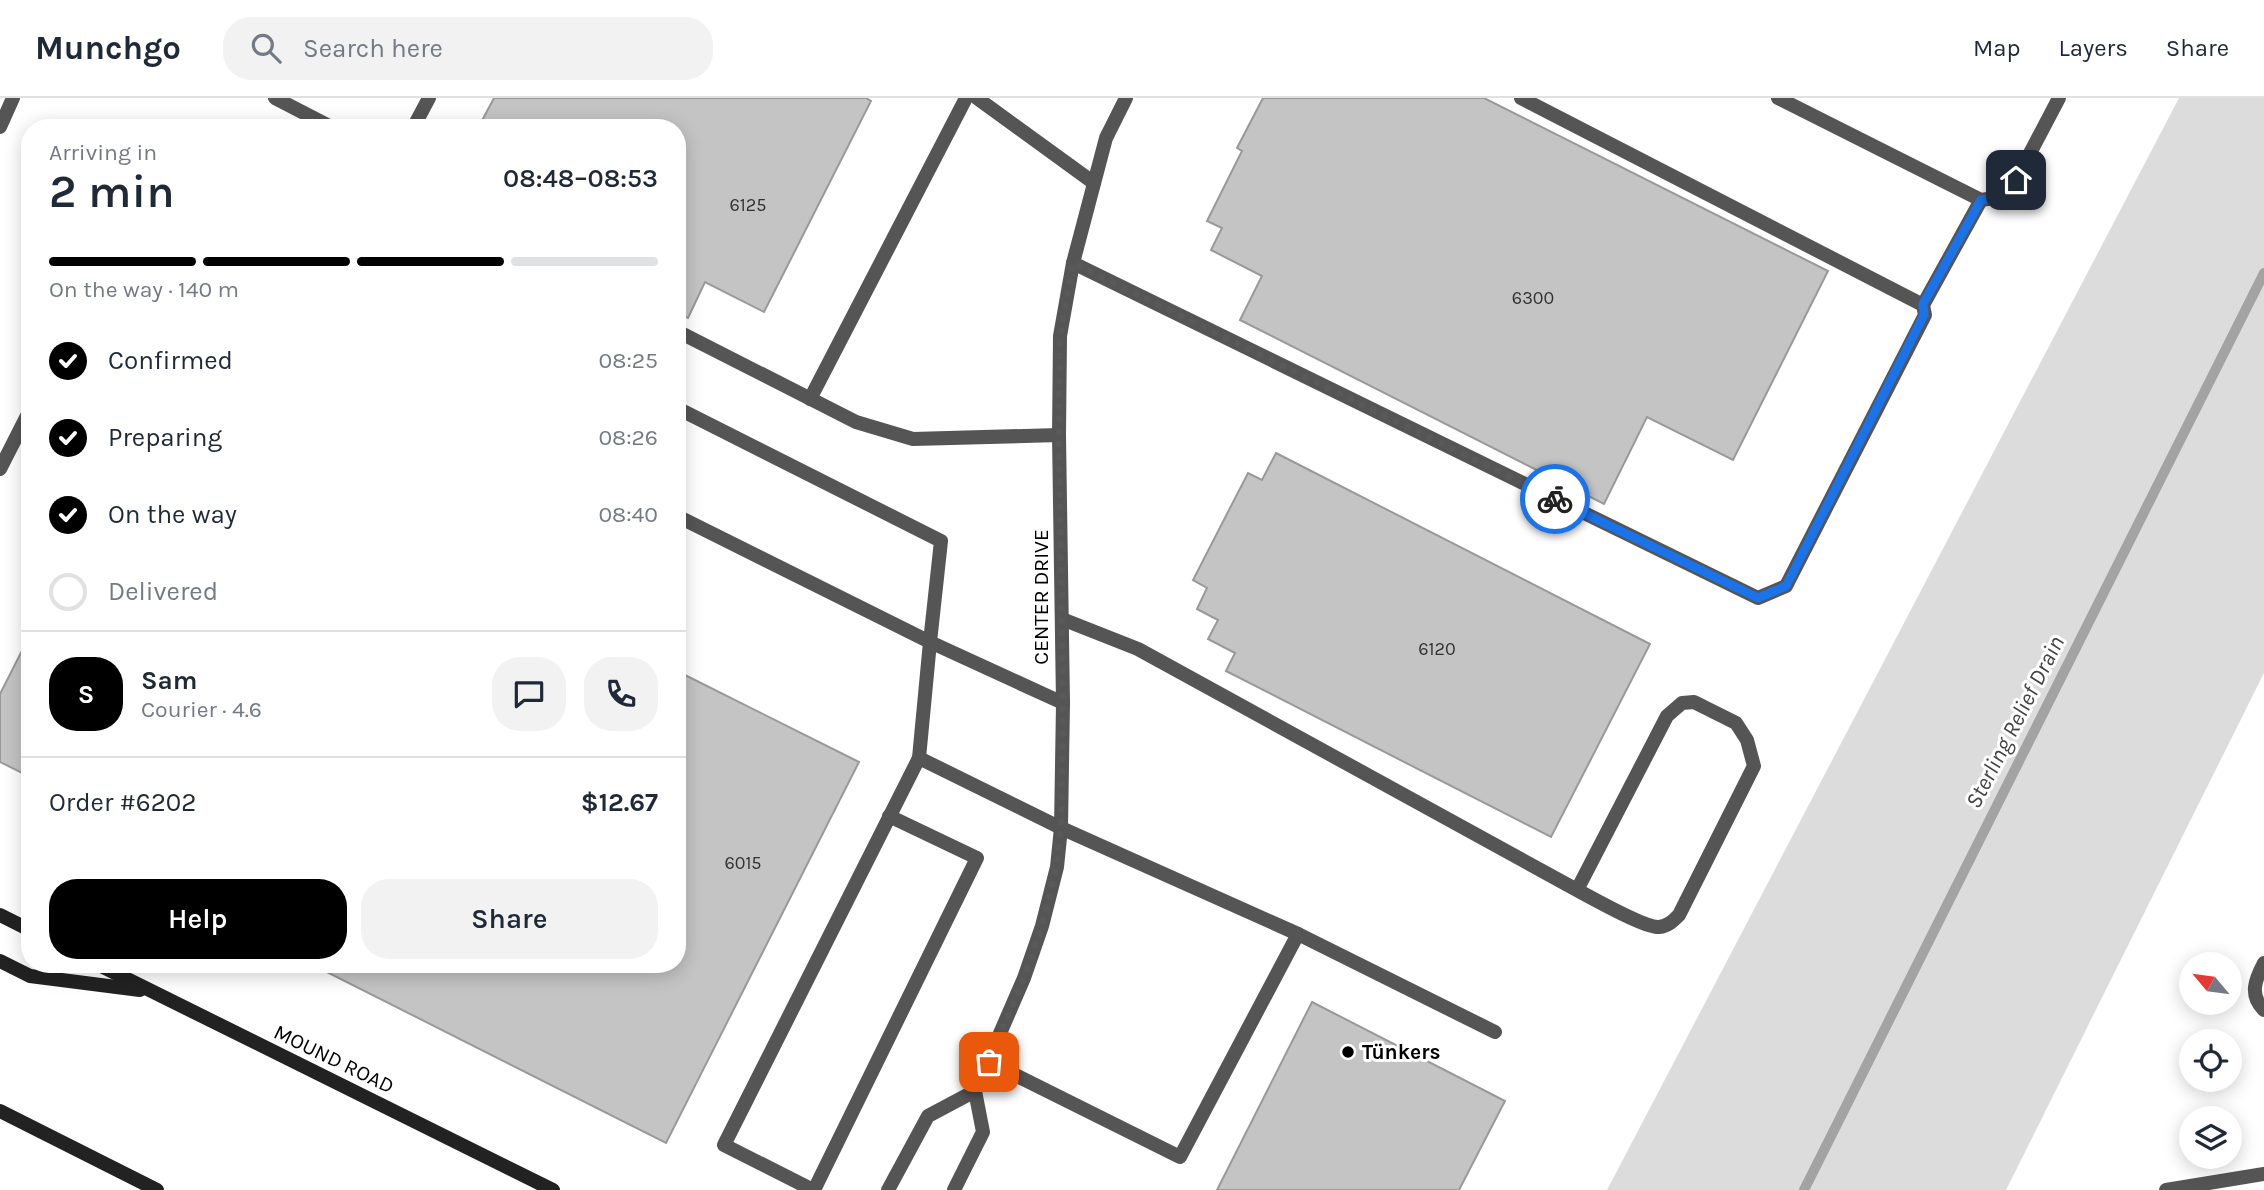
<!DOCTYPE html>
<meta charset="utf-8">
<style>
body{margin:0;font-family:Karla,sans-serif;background:#f2f2f3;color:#1f2937;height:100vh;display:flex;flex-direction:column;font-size:26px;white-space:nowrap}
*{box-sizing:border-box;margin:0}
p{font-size:23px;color:#747a83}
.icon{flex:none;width:38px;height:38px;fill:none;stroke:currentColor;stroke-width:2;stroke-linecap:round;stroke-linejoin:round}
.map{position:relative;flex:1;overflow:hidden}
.panel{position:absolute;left:21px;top:21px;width:665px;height:854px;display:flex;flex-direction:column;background:#fff;border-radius:28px;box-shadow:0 4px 18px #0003}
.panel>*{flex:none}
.needle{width:46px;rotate:299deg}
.tools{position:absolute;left:2179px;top:854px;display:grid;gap:14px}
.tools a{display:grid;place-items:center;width:63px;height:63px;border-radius:50%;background:#fff;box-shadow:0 4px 18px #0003;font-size:35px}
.pin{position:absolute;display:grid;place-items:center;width:60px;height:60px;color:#fff;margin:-30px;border-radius:14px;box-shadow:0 4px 10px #0006}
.courier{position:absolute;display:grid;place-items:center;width:70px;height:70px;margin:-35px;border:5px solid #1a73e8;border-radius:50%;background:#fff;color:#222;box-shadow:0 2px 9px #0007}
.overview em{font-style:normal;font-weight:600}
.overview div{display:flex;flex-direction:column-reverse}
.overview{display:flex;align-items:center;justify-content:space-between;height:119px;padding:0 28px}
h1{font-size:46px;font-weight:600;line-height:52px}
.bar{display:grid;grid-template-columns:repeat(4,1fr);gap:10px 7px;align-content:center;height:84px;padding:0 28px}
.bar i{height:9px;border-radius:5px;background:#e0e1e3}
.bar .on{background:#000}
.bar p{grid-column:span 4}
.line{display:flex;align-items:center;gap:18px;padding:0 28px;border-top:2px solid #e0e1e3}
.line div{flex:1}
.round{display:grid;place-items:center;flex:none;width:74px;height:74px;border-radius:28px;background:#f2f2f3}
ol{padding:0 28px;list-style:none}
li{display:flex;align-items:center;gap:21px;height:77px}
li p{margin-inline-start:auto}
li .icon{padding:7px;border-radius:50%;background:#000;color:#fff;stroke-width:4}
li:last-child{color:#747a83}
li i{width:38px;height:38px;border:4px solid #e0e1e3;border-radius:50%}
.button{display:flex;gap:14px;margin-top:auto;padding:14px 28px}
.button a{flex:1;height:80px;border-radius:28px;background:#000;color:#fff;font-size:28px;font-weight:600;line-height:80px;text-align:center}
.button a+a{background:#f2f2f3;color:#1f2937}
header{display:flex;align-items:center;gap:42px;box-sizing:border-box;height:98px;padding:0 35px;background:#fff;border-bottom:2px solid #e0e1e3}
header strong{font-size:33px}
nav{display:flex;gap:38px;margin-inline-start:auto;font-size:24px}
.search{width:490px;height:63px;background:#f2f2f3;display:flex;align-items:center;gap:18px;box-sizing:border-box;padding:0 24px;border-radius:28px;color:#747a83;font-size:26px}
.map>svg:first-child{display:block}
</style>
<header>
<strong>Munchgo</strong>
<div class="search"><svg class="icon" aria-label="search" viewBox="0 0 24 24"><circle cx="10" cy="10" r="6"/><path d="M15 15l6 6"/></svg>Search here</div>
<nav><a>Map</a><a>Layers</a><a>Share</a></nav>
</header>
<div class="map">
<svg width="2264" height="1092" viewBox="0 0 2264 1092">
<rect width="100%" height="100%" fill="#fff"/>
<polygon fill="#dcdcdc" points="2179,0 2264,0 2264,575 2006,1092 1607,1092"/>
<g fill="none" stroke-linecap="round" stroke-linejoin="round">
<polyline stroke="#a3a3a3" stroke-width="10" points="1804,1092 2264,175"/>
</g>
<g fill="#c4c4c4" stroke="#999" stroke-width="2">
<polygon points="494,0 866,0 871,3 764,214 705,184 688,220 677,215 677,30 478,30"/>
<polygon points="1263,0 1484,0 1828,173 1733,362 1647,319 1604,406 1240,222 1262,178 1211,152 1222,130 1207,123 1242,53 1237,50"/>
<polygon points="1276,355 1650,546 1551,739 1226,573 1235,555 1208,541 1218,522 1197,511 1207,490 1193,482 1248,375 1262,382"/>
<polygon points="30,537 30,679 0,664 0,596"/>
<polygon points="677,573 859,664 666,1045 311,866 677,866"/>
<polygon points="1312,904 1505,1003 1459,1092 1217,1092"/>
</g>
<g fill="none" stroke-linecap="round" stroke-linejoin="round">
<g stroke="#555" stroke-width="14">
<polyline points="275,0 333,30"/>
<polyline points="977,0 1094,85"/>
<polyline points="1778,0 1981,102 1994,100 2016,82 2059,0"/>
<polyline points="0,29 13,0"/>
<polyline points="413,30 429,0"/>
<polyline points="1073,165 1758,500 1786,488 1925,217 1923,207 1521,0"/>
<polyline points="1923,207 1981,102"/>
<polyline points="677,233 856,324 913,341 1059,337"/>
<polyline points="810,301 966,0"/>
<polyline points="677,310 941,443 930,544 1063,605"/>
<polyline points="0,371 30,312"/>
<polyline points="677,418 930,544 919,660 724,1047 813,1092"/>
<path d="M1062,521l76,30 439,241 90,-174 15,-13 12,-1 42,21 11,17 7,26 -75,149c-6,6 -11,11 -20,12 -14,1 -67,-29 -82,-37"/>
<polyline points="919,660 1061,730 1298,836 1180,1059 989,964"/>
<polyline points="1298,836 1495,934"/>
<path d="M2264,865c-9,17 -15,32 0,47"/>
<polyline points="814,1092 977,760 889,718"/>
<polyline points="2166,1092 2264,1076"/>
</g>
<g stroke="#555" stroke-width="14">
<polyline points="888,1092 928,1018 975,993 1024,880 1042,828 1057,769 1061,730 1063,605 1059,337 1060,238 1073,165 1106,40 1126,0"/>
<polyline points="954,1092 983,1034 975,993"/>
</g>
<g stroke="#222" stroke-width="14">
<polyline points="0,817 30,832"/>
<polyline points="0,863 30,878 140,892"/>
<polyline points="97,866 553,1092"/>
<polyline points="0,1013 157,1092"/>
</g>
</g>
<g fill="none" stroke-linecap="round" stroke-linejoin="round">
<polyline stroke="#595959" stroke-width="7" stroke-dasharray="0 12.6" points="989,964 1024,880 1042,828 1056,769 1061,730 1063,605 1059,337 1060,238 1073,165 1555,401"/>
<polyline stroke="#1a73e8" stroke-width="9" points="1555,401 1758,500 1786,488 1924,217 1923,206 1981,102 1994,100 2016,82"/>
</g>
<circle fill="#000" stroke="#fff" stroke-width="2.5" cx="1348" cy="954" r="7"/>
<g text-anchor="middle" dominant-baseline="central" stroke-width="6" stroke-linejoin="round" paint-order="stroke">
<g font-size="18" fill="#313131">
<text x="748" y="107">6125</text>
<text x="1533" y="200">6300</text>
<text x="1437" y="551">6120</text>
<text x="743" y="765">6015</text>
</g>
<g font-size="21" fill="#000" stroke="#fff">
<text transform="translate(1041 499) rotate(-90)">CENTER DRIVE</text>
<text transform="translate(334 961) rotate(26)">MOUND ROAD</text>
</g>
<g font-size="21" font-weight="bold" fill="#000" stroke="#fff" text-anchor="start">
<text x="1362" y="954">Tünkers</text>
</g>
<g font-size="23" font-style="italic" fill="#444" stroke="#fff">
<text transform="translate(2015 624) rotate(-63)">Sterling Relief Drain</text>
</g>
</g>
</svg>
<div class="tools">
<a><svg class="needle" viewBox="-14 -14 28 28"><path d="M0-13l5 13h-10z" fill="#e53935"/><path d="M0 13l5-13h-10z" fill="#747a83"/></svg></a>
<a><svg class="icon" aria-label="locate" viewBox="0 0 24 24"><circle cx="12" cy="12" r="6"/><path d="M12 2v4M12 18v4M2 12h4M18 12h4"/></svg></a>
<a><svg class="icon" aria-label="layers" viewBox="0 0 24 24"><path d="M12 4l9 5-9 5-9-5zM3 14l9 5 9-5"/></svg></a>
</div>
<div class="pin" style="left:989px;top:964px;background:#ea580c"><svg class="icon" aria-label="bag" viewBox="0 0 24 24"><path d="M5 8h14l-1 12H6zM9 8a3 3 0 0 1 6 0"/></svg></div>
<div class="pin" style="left:2016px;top:82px;background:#1f2937"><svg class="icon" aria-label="home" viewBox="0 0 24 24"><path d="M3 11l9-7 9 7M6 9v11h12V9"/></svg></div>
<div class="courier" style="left:1555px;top:401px"><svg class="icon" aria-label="bike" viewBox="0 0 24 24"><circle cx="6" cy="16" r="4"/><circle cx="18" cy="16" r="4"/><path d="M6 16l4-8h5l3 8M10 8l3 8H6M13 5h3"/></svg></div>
<section class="panel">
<div class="overview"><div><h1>2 min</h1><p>Arriving in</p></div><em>08:48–08:53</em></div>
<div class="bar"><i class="on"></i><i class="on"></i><i class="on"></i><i></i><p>On the way · 140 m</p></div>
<ol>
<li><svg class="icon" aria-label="check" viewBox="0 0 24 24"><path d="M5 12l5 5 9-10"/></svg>Confirmed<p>08:25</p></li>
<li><svg class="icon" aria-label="check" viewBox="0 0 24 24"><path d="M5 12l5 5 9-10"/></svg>Preparing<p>08:26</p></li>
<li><svg class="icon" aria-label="check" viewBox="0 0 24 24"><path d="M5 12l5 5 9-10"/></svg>On the way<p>08:40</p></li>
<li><i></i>Delivered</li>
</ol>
<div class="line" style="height:126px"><b class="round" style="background:#000;color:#fff">S</b><div><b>Sam</b><p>Courier · 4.6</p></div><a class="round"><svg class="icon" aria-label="chat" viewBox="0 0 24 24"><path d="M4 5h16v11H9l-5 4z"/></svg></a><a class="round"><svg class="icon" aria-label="phone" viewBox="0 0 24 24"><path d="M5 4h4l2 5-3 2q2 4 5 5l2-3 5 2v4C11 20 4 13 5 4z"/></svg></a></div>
<div class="line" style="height:91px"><div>Order #6202</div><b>$12.67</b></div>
<div class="button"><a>Help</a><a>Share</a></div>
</section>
</div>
